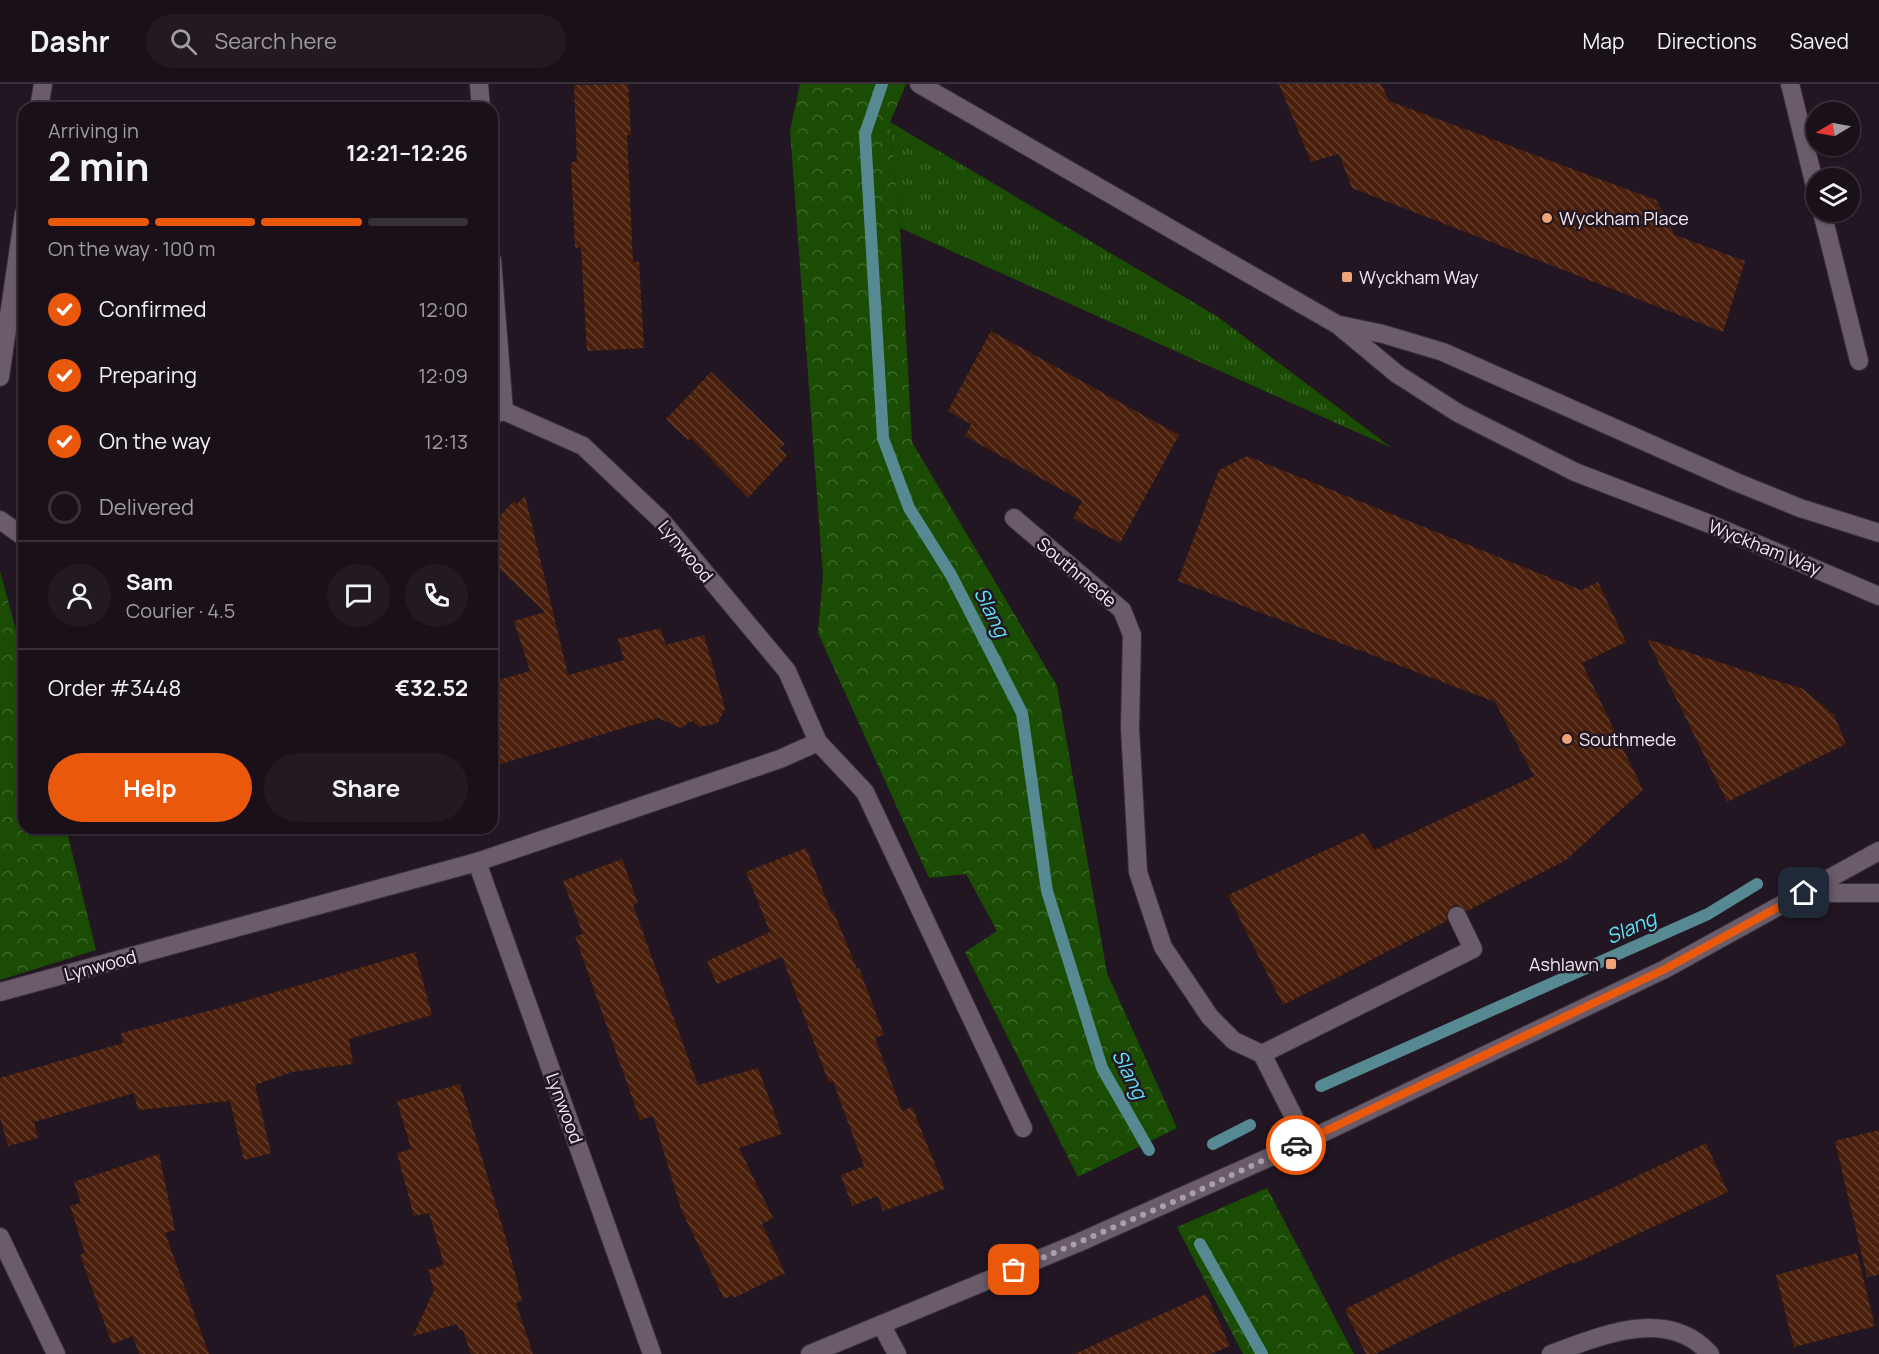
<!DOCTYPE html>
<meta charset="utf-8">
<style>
body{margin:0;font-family:Manrope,sans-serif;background:#231923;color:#f1f3f6;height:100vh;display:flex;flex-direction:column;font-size:22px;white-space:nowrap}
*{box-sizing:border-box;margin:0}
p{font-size:20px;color:#9f9da2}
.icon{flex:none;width:33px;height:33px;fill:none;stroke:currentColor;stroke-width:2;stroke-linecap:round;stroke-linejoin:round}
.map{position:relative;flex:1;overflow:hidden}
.details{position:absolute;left:18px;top:18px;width:480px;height:732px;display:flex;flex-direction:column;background:#1a101a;border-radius:18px;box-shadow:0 2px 4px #0004,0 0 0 2px #383039}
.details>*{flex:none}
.needle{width:39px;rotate:260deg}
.buttons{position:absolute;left:1806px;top:18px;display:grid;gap:12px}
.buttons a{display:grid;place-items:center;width:54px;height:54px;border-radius:50%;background:#1a101a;box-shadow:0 2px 4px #0004,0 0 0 2px #383039;font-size:30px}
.pin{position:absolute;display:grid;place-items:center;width:51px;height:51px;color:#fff;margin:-26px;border-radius:12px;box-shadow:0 3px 9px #0006}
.courier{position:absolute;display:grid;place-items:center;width:60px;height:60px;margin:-30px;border:4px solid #ea580c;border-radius:50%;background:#fff;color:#222;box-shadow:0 2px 8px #0007}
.overview em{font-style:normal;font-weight:700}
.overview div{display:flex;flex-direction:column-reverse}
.overview{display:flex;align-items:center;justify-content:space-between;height:102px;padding:0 30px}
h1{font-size:39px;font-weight:700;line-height:45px}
.bar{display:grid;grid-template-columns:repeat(4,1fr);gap:9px 6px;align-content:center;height:72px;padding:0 30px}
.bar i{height:8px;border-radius:4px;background:#383039}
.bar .on{background:#ea580c}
.bar p{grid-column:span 4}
.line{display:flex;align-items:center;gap:15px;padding:0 30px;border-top:2px solid #383039}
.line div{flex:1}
.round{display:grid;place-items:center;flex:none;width:63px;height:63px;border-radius:32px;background:#231923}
ol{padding:0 30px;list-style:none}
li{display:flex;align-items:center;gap:18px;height:66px}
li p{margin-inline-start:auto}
li .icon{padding:6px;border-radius:50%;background:#ea580c;color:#fff;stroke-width:4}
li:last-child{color:#9f9da2}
li i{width:33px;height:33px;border:3px solid #383039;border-radius:50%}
.primary-button{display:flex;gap:12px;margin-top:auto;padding:12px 30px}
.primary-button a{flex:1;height:69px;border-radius:36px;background:#ea580c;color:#fff;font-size:24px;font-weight:700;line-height:69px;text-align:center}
.primary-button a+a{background:#231923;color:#f1f3f6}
header{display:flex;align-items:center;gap:36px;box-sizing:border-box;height:84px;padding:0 30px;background:#1a101a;border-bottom:2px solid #383039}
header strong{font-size:28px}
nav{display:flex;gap:33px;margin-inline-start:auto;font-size:21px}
.search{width:420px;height:54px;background:#231923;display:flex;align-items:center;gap:15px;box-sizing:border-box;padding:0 21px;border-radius:33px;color:#9f9da2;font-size:22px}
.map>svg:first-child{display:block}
</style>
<header>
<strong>Dashr</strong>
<div class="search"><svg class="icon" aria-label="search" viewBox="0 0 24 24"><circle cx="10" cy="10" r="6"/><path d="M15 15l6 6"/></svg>Search here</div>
<nav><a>Map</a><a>Directions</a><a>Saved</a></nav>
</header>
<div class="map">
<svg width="1879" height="1270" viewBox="0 0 1879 1270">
<defs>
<pattern id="grass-tufts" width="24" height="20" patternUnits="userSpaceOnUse" patternTransform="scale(1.5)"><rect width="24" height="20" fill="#1a4d03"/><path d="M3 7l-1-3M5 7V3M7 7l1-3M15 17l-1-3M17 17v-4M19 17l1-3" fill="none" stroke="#3c6728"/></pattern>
<pattern id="park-crowns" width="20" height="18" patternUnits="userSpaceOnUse" patternTransform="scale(1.5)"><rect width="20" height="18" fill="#1a4d03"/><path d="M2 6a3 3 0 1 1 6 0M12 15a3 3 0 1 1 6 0" fill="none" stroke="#3c6728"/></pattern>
<pattern id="building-back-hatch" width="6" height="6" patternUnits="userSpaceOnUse" patternTransform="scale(1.5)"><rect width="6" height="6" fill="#4a1f0b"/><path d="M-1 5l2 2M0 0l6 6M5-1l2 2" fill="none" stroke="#65402f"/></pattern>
</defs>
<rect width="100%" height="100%" fill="#221622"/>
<polygon fill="url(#grass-tufts)" points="890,38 1218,233 1392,364 900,144"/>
<g fill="url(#park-crowns)">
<polygon points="800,0 906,0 890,38 900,144 912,358 1057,602 1107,889 1177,1044 1078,1093 965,868 997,847 966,790 929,794 818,549 823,492 790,47"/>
<polygon points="0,487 24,576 24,744 66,744 96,866 0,896"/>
<polygon points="1267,1104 1354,1270 1243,1270 1177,1143"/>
</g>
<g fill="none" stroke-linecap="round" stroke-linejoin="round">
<g stroke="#578993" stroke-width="12">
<polyline points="882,0 865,50 883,354 909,424 951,491 1022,629 1047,807 1102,984 1149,1066"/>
<polyline points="1321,1002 1708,830 1757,800"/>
<polyline points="1213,1060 1250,1041"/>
<polyline points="1200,1160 1262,1270"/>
</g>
</g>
<g fill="url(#building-back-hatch)">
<polygon points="628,0 631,51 627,51 633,178 639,178 644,264 587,267 581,163 575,164 571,78 577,78 574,1"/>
<polygon points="1279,0 1381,0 1389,17 1656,116 1675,151 1745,177 1723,248 1352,104 1339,70 1311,78"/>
<polygon points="991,247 1179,351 1120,459 1073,434 1082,417 965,352 971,340 948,327"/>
<polygon points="711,288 785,360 780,364 787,372 748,414 691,354 688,356 666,335"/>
<polygon points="1247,372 1581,506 1598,498 1626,558 1582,579 1643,706 1566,776 1467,827 1458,821 1452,822 1446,831 1447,837 1283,921 1228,811 1363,749 1375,766 1534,692 1495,618 1178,497 1219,386"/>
<polygon points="525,412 568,591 624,576 618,555 660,544 666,561 704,551 725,624 718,639 700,643 692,637 681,644 658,634 497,681 492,662 492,598 530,587 514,537 545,528 492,478 492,440 514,417 517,420"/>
<polygon points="1647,555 1803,605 1834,631 1846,660 1727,718"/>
<polygon points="806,764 831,827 833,826 857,885 859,884 884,951 875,954 902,1027 912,1023 945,1105 883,1127 878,1112 852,1122 841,1091 864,1082 833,997 829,999 782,873 717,900 707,877 770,848 746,788"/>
<polygon points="622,775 638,819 633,821 698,1001 758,984 782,1050 739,1064 773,1134 762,1140 785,1189 734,1214 733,1211 724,1215 681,1125 653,1032 640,1036 575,852 583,850 563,797"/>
<polygon points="415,868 432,931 349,955 353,980 292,988 255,1001 271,1069 244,1076 230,1017 138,1026 134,1009 34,1038 38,1054 8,1062 0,1034 0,994 123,959 121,949 220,924"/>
<polygon points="460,1000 508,1162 522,1217 516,1219 533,1270 471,1270 463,1246 459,1247 457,1240 413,1252 434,1206 428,1186 444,1181 429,1129 414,1132 397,1069 411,1065 397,1017"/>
<polygon points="1879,1046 1879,1191 1867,1193 1835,1057"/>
<polygon points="1706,1059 1728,1108 1573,1180 1572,1178 1464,1226 1375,1270 1366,1270 1345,1225 1447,1175 1602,1109"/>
<polygon points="159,1070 175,1146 165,1149 209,1270 139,1270 133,1252 112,1260 80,1171 85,1169 70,1122 81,1119 74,1098"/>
<polygon points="1857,1169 1875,1242 1794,1263 1776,1191"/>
<polygon points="1206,1210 1230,1262 1211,1270 1074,1270"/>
</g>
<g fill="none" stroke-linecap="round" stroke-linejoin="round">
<defs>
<g id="street">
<polyline points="479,0 481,24"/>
<polyline points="1790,0 1816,106"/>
<polyline points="39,24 43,0"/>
<polyline points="1822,128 1859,277"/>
<polyline points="492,176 504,327"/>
<polyline points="0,293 24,129"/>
<polyline points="492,331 504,327 583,362 661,436 787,587 818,658 865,708 1023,1044"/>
<polyline points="1014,434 1122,526 1132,551 1130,644 1138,788 1163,863 1210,933 1234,957 1262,970 1473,865 1457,832"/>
<polyline points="0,436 24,453"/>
<polyline points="477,778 652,1270"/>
<polyline points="1804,809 1879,809"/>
<polyline points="0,908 477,778 780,675 818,658"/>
<polyline points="1262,970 1306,1057"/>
<polyline points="0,1153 56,1270"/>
<polyline points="882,1242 897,1270"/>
<path d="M1551,1270c50,-18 116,-48 159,0"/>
</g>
<g id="secondary">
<polyline points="919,0 1338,241 1397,290 1458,329 1575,388 1710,440 1879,512"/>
<polyline points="1340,241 1383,250 1443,268 1736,398 1800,424 1879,449"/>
<polyline points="810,1270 1080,1158 1306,1057 1665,885 1879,767"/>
</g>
</defs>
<use href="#street" stroke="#393139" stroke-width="20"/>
<use href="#secondary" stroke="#393139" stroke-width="20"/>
<use href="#street" stroke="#6a5c6a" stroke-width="18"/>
<use href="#secondary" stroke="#6a5c6a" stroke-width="18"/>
</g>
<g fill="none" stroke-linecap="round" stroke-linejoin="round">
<polyline stroke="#a9a0a9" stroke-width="6" stroke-dasharray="0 10.8" points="1014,1186 1187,1112 1296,1061"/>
<polyline stroke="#ea580c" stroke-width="8" points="1296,1061 1665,885 1804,809"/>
</g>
<g fill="#efa378" stroke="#221622" stroke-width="2">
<circle cx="1547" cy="134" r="6"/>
<rect x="1341" y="187" width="12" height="12" rx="3"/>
<circle cx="1567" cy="655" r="6"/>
<rect x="1605" y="874" width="12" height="12" rx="3"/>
</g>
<g text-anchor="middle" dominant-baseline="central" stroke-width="5" stroke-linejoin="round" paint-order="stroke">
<g font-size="18" fill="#f2eaf2" stroke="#221622" text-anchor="start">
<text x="1559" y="134">Wyckham Place</text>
<text x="1359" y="193">Wyckham Way</text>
<text x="1579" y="655">Southmede</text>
<text x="1599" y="880" text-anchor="end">Ashlawn</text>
</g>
<g font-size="18" fill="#f2eaf2" stroke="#221622">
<text transform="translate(1765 463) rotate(22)">Wyckham Way</text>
<text transform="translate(686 467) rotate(50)">Lynwood</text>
<text transform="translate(1077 488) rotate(40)">Southmede</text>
<text transform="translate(100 881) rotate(-15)">Lynwood</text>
<text transform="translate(565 1024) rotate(70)">Lynwood</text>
</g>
<g font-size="20" font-style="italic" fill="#5ee4f8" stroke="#221622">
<text transform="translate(992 528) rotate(63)">Slang</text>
<text transform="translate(1631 843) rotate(-24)">Slang</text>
<text transform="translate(1130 990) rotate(63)">Slang</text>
</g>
</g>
</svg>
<div class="buttons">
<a><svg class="needle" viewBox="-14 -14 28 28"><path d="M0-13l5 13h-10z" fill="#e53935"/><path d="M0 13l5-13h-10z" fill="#9f9da2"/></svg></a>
<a><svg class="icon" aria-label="layers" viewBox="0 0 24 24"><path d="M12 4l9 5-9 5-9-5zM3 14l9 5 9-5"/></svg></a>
</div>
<div class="pin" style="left:1014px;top:1186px;background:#ea580c"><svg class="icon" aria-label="bag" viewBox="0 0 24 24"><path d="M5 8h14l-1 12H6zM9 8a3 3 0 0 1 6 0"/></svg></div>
<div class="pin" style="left:1804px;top:809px;background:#1f2937"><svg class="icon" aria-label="home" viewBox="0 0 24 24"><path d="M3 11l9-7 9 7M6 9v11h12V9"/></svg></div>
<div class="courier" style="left:1296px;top:1061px"><svg class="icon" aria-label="car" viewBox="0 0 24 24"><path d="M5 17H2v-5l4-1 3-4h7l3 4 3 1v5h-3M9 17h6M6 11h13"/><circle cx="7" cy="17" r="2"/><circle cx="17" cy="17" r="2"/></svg></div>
<section class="details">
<div class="overview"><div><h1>2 min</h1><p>Arriving in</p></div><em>12:21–12:26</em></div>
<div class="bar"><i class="on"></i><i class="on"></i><i class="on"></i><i></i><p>On the way · 100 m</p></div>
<ol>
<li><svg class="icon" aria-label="check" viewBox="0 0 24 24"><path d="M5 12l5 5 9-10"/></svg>Confirmed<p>12:00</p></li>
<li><svg class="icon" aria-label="check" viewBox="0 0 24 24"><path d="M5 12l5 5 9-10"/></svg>Preparing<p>12:09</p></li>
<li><svg class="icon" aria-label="check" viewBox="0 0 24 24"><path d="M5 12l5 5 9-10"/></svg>On the way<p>12:13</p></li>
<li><i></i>Delivered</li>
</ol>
<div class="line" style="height:108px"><a class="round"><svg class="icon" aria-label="person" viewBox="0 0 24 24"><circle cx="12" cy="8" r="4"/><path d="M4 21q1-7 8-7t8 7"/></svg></a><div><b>Sam</b><p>Courier · 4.5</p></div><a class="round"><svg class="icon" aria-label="chat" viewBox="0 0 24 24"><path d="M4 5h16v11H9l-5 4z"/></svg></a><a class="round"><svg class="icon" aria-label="phone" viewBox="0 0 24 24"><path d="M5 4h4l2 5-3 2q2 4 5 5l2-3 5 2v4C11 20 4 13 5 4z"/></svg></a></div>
<div class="line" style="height:78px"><div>Order #3448</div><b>€32.52</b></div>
<div class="primary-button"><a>Help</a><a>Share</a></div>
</section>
</div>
